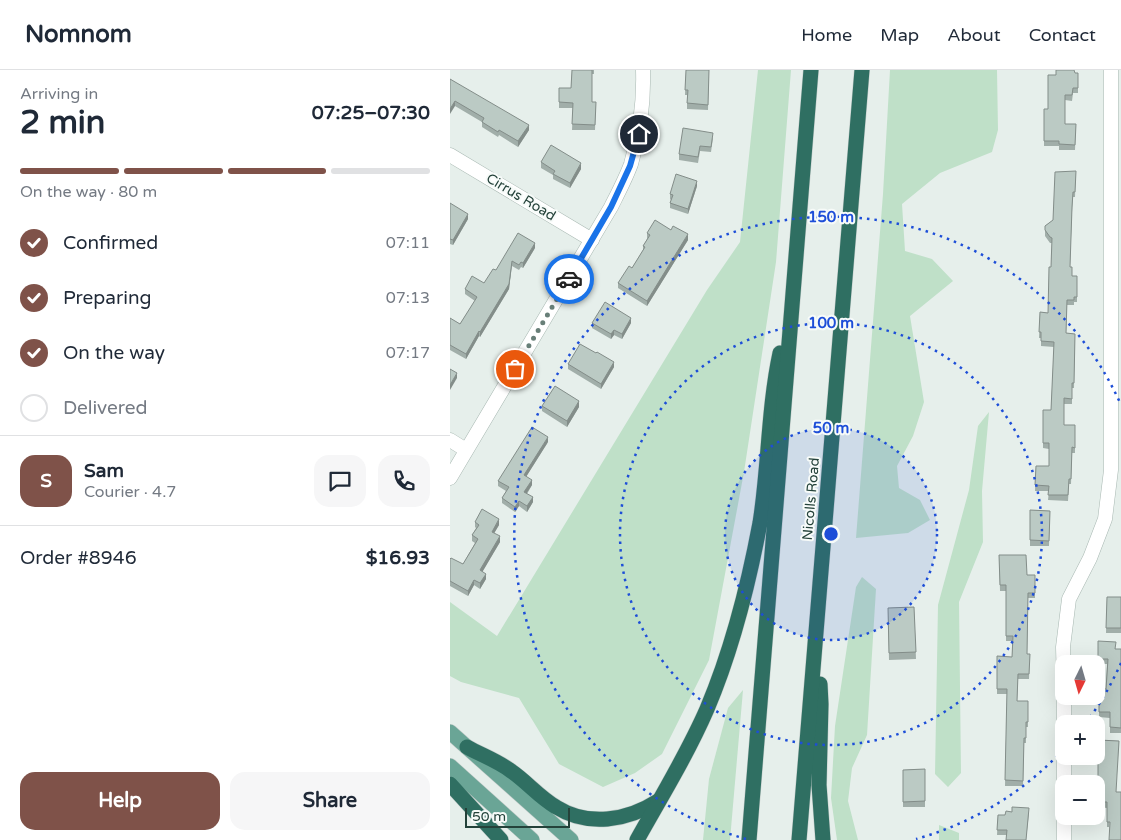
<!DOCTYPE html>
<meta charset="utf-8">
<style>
body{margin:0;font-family:"Varela Round",sans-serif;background:#f6f6f7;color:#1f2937;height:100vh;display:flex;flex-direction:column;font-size:19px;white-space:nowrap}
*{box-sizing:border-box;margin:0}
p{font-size:16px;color:#747a83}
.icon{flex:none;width:28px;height:28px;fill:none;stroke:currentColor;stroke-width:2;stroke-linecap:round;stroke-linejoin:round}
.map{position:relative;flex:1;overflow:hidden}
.drawer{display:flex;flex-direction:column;background:#fff;width:450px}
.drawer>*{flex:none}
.needle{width:32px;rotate:185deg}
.tools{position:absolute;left:605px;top:585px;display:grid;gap:10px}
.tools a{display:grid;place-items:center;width:50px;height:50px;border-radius:10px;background:#fff;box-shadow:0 5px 20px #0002;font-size:25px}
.scale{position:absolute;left:15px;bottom:12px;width:105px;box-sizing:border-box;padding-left:5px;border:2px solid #24423a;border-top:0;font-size:14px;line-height:18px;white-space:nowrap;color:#24423a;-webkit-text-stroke:4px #f7fbf9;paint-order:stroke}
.pin{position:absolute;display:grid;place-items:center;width:42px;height:42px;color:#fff;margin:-21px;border:2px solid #fff;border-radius:50%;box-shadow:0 1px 5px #0007}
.courier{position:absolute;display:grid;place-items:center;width:50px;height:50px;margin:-25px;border:4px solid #1a73e8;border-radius:50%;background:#fff;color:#222;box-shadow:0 1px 6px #0007}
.summary em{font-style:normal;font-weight:700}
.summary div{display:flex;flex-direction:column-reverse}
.summary{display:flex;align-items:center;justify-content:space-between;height:85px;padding:0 20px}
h1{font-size:32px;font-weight:700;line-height:38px}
.bar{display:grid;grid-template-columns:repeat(4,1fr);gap:8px 5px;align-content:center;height:60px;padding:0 20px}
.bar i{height:6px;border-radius:4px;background:#e0e1e3}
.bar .on{background:#7f5249}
.bar p{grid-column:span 4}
.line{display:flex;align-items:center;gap:12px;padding:0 20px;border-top:1px solid #e0e1e3}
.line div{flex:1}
.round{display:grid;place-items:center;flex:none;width:52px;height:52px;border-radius:15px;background:#f6f6f7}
ol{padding:0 20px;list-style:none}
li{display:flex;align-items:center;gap:15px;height:55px}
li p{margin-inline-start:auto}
li .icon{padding:5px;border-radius:50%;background:#7f5249;color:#fff;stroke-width:4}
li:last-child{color:#747a83}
li i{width:28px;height:28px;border:2px solid #e0e1e3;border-radius:50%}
.primary-button{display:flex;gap:10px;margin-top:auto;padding:10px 20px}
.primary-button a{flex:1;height:58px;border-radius:15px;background:#7f5249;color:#fff;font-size:20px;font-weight:700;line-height:58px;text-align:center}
.primary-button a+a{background:#f6f6f7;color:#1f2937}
header{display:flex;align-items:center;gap:30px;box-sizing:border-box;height:70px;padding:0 25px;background:#fff;border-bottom:1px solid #e0e1e3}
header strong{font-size:24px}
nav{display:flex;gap:28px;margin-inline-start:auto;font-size:18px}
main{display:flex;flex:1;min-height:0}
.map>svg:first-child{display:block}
</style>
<header>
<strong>Nomnom</strong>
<nav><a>Home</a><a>Map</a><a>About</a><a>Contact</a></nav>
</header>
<main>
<section class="drawer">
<div class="summary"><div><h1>2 min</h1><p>Arriving in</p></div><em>07:25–07:30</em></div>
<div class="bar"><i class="on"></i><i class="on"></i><i class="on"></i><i></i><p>On the way · 80 m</p></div>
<ol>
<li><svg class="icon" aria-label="check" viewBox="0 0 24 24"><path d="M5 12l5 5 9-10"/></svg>Confirmed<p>07:11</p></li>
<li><svg class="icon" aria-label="check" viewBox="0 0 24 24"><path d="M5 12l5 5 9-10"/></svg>Preparing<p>07:13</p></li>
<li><svg class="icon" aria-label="check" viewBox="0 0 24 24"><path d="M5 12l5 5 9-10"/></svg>On the way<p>07:17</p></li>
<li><i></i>Delivered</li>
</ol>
<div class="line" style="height:90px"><b class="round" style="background:#7f5249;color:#fff">S</b><div><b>Sam</b><p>Courier · 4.7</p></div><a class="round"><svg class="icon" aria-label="chat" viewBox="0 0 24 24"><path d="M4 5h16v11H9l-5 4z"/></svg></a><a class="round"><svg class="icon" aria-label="phone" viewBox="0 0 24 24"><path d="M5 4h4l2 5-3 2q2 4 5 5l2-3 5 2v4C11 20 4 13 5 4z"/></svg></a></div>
<div class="line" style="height:65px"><div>Order #8946</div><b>$16.93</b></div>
<div class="primary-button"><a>Help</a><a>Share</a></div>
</section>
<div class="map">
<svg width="671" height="770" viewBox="0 0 671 770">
<rect width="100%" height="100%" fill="#e6efeb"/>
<g fill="#bfe0c8">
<polygon points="308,0 341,0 326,192 294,402 259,590 212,684 185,703 153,717 109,694 69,628 11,612 0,606 0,532 47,566 257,220 290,172"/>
<polygon points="440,0 547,0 548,60 542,82 490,103 452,134 455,181 482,189 503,211 460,246 474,332 463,366 447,396 449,418 470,430 480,450 458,463 406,468 433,124"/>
<polygon points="539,342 532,421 533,472 509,532 511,703 498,717 485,704 488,535 519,420 528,356"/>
<polygon points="412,507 426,519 417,665 402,698 398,731 408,770 387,770 381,728 385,656 406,517"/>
<polygon points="293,620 280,770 253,770 259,709 278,638"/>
<polygon points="489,755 509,763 509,770 489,770"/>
</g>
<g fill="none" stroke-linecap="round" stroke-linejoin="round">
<defs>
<g id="minor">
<polyline points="0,85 142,170"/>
<polyline points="0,370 16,380"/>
<path d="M0,408l161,-271c7,-14 15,-29 20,-43 9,-31 13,-62 12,-94"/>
<polyline points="614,614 613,577 619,529 640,488 655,449 661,400 661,0"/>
<polyline points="614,626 614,654"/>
<polyline points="614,714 614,686"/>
<polyline points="614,770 614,746"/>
</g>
<g id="major">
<polyline points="0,662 121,770"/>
<polyline points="0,696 82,770"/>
</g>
<g id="highway">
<polyline points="370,614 371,634 369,715 373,770"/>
<path d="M17,677c14,8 31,14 44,24 16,11 28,26 45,36 32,20 71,14 102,-6"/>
<polyline points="0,714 51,770"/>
<path d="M187,770c24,-43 50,-85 70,-131 25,-59 41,-122 53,-186 9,-56 8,-114 20,-170"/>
<polyline points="299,770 361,0"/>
<polyline points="349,770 412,0"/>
</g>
</defs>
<use href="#minor" stroke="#a8b8b2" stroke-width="15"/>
<use href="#major" stroke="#c2cac8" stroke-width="16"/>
<use href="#highway" stroke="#c2cac8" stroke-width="16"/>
<use href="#minor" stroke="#fff" stroke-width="14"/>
<use href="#major" stroke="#6aa596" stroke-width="15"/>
<use href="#highway" stroke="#2f6f62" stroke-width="15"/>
</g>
<g fill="#a1aea9">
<polygon points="122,0 144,0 144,4 142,4 142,32 146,32 145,60 122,60 123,38 109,38 109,18 121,18"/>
<polygon points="236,0 259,0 258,40 237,39 237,25 235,25"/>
<polygon points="625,3 628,3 628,23 623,23 622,31 615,30 615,54 626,54 625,80 609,80 609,76 594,76 594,39 598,39 606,5"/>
<polygon points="0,9 79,60 68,77 49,65 48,67 32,57 32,52 5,36"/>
<polygon points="263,68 261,82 250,81 248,93 229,90 229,84"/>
<polygon points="91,92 131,99 120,118 103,109 103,105 91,98"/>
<polygon points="626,101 625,127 623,127 622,142 620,197 622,206 627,206 627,232 624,232 624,235 617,235 616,263 625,264 624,318 622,318 622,334 614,334 614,355 625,355 625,383 622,383 621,414 619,414 618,431 598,430 599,421 585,421 586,396 599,396 599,379 593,378 593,340 601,340 604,277 591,276 591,268 589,268 590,242 598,243 601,197 602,173 600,173 595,166 595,156 603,150"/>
<polygon points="247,116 238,144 220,138 220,133 221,130 220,129 220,124"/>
<polygon points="0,133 18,149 3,175 0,174"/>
<polygon points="197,163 238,170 197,236 168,218 168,213 182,198 193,180 193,176 197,169"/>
<polygon points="85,178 73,198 71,197 69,200 62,196 59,219 30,267 29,266 16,289 0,280 0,248 10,254 25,231 15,224 15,219 34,213 46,200"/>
<polygon points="142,253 181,253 172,269 164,265 161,269 142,258"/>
<polygon points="146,283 164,297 151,319 118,299 118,294"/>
<polygon points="92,336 129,337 117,357 92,341"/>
<polygon points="98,372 76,407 82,415 77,424 83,432 77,442 69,436 65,442 52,433 52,428 56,421 48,416 48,411"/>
<polygon points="580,440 600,441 599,476 580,476"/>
<polygon points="25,452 49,455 44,463 50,472 32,502 36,509 30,519 24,515 18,526 0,516 0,489 13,494 25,473 22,471 22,465 26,458 25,457"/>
<polygon points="549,485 577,505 585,505 585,528 578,528 577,584 580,584 579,609 568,609 567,631 578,631 578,657 576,657 576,673 574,673 573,716 555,716 557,624 547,624 547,586 562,587 562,571 556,571 556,521 550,521"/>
<polygon points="657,527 671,527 671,563 656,563"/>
<polygon points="464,537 466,589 439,590 438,538"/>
<polygon points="648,571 666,579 671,579 671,663 660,663 660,648 649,647 649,619 656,619 657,594 648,594"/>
<polygon points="648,670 669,671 659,757 657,757 657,738 648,737"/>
<polygon points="475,699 475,737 453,737 453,700"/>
<polygon points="579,743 576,770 556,770 557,765 547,765 548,745 555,745"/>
</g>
<g fill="#838d89">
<polygon points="5,31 5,36 0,44 0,39"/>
<polygon points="79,55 79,60 68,77 68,71"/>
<polygon points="131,93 131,99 120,118 120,113"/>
<polygon points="247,111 247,116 238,144 238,139"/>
<polygon points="18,144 18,149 3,175 3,170"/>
<polygon points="238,164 238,170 197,236 197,231"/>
<polygon points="85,173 85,178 73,198 73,193"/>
<polygon points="62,191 59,219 30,267 30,262"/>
<polygon points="181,248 181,253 172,269 172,264"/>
<polygon points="164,260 164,265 161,269 161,264"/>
<polygon points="29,261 29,266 16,289 16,284"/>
<polygon points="164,292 164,297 151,319 151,314"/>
<polygon points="7,303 7,308 0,320 0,315"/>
<polygon points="129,331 129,337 117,357 117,351"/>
<polygon points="98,367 98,372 74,410 74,405"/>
<polygon points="82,410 82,415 74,427 74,422"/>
<polygon points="83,427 83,432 77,442 77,436"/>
<polygon points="69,431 69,436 65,442 65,437"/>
<polygon points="49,449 49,455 42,467 42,462"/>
<polygon points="50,466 50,472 30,506 30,500"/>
<polygon points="36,504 36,509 30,519 30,513"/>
<polygon points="24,510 24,515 18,526 18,521"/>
</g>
<g fill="#bbcac4" stroke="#838d89">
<polygon points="122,0 142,0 142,32 146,32 145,55 122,54 123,33 109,32 109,18 121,18"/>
<polygon points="236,0 259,0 258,35 237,33 238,20 235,20"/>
<polygon points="606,0 624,0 625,3 628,3 628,18 623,18 622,25 615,25 615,54 626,54 625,75 609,74 609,71 594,71 594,39 598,39 598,5 606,5"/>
<polygon points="0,9 79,55 68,71 49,60 48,62 32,52 34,48 5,31 0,39"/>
<polygon points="233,58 263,63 261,77 250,76 248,87 229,84"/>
<polygon points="101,75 131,93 120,113 103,104 105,101 91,92"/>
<polygon points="626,101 625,122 623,122 622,137 620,197 622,197 622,206 627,206 627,227 624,227 624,230 617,230 616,263 625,264 624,313 622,313 622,329 614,328 614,355 625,355 625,378 622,377 621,409 619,409 618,425 598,425 599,416 585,415 586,396 599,396 599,373 593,373 593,340 601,340 604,272 591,271 591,262 589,262 590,242 598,243 599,197 601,197 602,168 600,167 595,160 595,156 603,150 605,102"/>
<polygon points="226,104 247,111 238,139 220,133 223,125 220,124"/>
<polygon points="0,133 18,144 3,170 0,169"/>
<polygon points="205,150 221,160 223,156 238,164 197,231 168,213 179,196 182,198 195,177 193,176 200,165 197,163"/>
<polygon points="68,163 85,173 73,193 71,192 69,195 62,191 59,214 30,262 29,261 16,284 0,275 0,248 10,254 27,227 15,219 22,206 34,213 43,199 46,200"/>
<polygon points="155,232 181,248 172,264 164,260 161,264 142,253"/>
<polygon points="130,274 146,283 147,282 164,292 151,314 118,294"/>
<polygon points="0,299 7,303 0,315"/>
<polygon points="105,316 129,331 117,351 92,336"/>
<polygon points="82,357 98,367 74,405 82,410 74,422 83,427 77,436 69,431 65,437 52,428 59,417 48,411"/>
<polygon points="32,439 49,449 42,462 50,466 30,500 36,504 30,513 24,510 18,521 0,511 0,489 1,488 13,494 28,469 22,465 29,455 25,452"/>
<polygon points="580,440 600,441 599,471 580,470"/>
<polygon points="549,485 576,485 577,505 585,505 585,523 578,523 577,584 580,584 579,604 568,604 567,631 578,631 578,652 576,652 576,668 574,668 573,711 555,710 557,619 547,619 547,586 562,587 563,566 556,566 556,515 550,515"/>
<polygon points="657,527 671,527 671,558 656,558"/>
<polygon points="464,537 466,582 439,583 438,538"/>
<polygon points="648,571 666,572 665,579 671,579 671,658 660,657 660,642 649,642 649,619 656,619 658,589 648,589"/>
<polygon points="648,670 669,671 666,722 671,722 671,770 659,770 660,752 657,752 657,732 648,732"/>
<polygon points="475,699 475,731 453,732 453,700"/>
<polygon points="562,737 579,738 576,770 556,770 557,760 547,760 548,745 555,745 556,741 562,742"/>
</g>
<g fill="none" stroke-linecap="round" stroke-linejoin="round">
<polyline stroke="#687f78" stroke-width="5" stroke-dasharray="0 9" points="65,299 119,209"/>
<polyline stroke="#1a73e8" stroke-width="6" points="119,209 161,137 180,96 189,64"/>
</g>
<circle cx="381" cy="464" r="106" fill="#1d4ed8" fill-opacity=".12"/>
<g fill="none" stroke="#1d4ed8" stroke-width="2.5" stroke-dasharray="2.5 5">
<circle cx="381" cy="464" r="106"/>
<circle cx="381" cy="464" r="211"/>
<path d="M671 593A317 317 0 0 1 636 653M613 680A317 317 0 0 1 466 769M296 769A317 317 0 1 1 671 335"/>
</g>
<g text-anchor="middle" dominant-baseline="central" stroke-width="4" stroke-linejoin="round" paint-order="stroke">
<g font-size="14" fill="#24423a" stroke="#f7fbf9">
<text transform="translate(71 127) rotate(31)">Cirrus Road</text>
<text transform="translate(361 429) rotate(-85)">Nicolls Road</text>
</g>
</g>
<circle cx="381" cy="464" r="8" fill="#1d4ed8" stroke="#f7fbf9" stroke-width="2.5"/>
<g font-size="15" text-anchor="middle" font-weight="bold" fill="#1d4ed8" stroke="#f7fbf9" stroke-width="4" stroke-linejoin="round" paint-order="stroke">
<text x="381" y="152">150 m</text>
<text x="381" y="258">100 m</text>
<text x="381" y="363">50 m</text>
</g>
</svg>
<div class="tools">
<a><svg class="needle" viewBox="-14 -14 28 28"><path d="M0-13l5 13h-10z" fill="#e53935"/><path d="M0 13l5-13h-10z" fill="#747a83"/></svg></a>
<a>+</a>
<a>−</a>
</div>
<div class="scale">50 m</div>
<div class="pin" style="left:65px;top:299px;background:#ea580c"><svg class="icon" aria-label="bag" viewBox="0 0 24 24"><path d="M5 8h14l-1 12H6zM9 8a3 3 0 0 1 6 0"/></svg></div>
<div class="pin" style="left:189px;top:64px;background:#1f2937"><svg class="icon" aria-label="home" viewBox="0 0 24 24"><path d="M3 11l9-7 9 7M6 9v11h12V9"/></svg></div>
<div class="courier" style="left:119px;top:209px"><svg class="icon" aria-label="car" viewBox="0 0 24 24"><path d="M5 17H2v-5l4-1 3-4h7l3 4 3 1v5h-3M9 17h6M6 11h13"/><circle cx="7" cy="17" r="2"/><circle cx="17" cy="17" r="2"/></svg></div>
</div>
</main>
